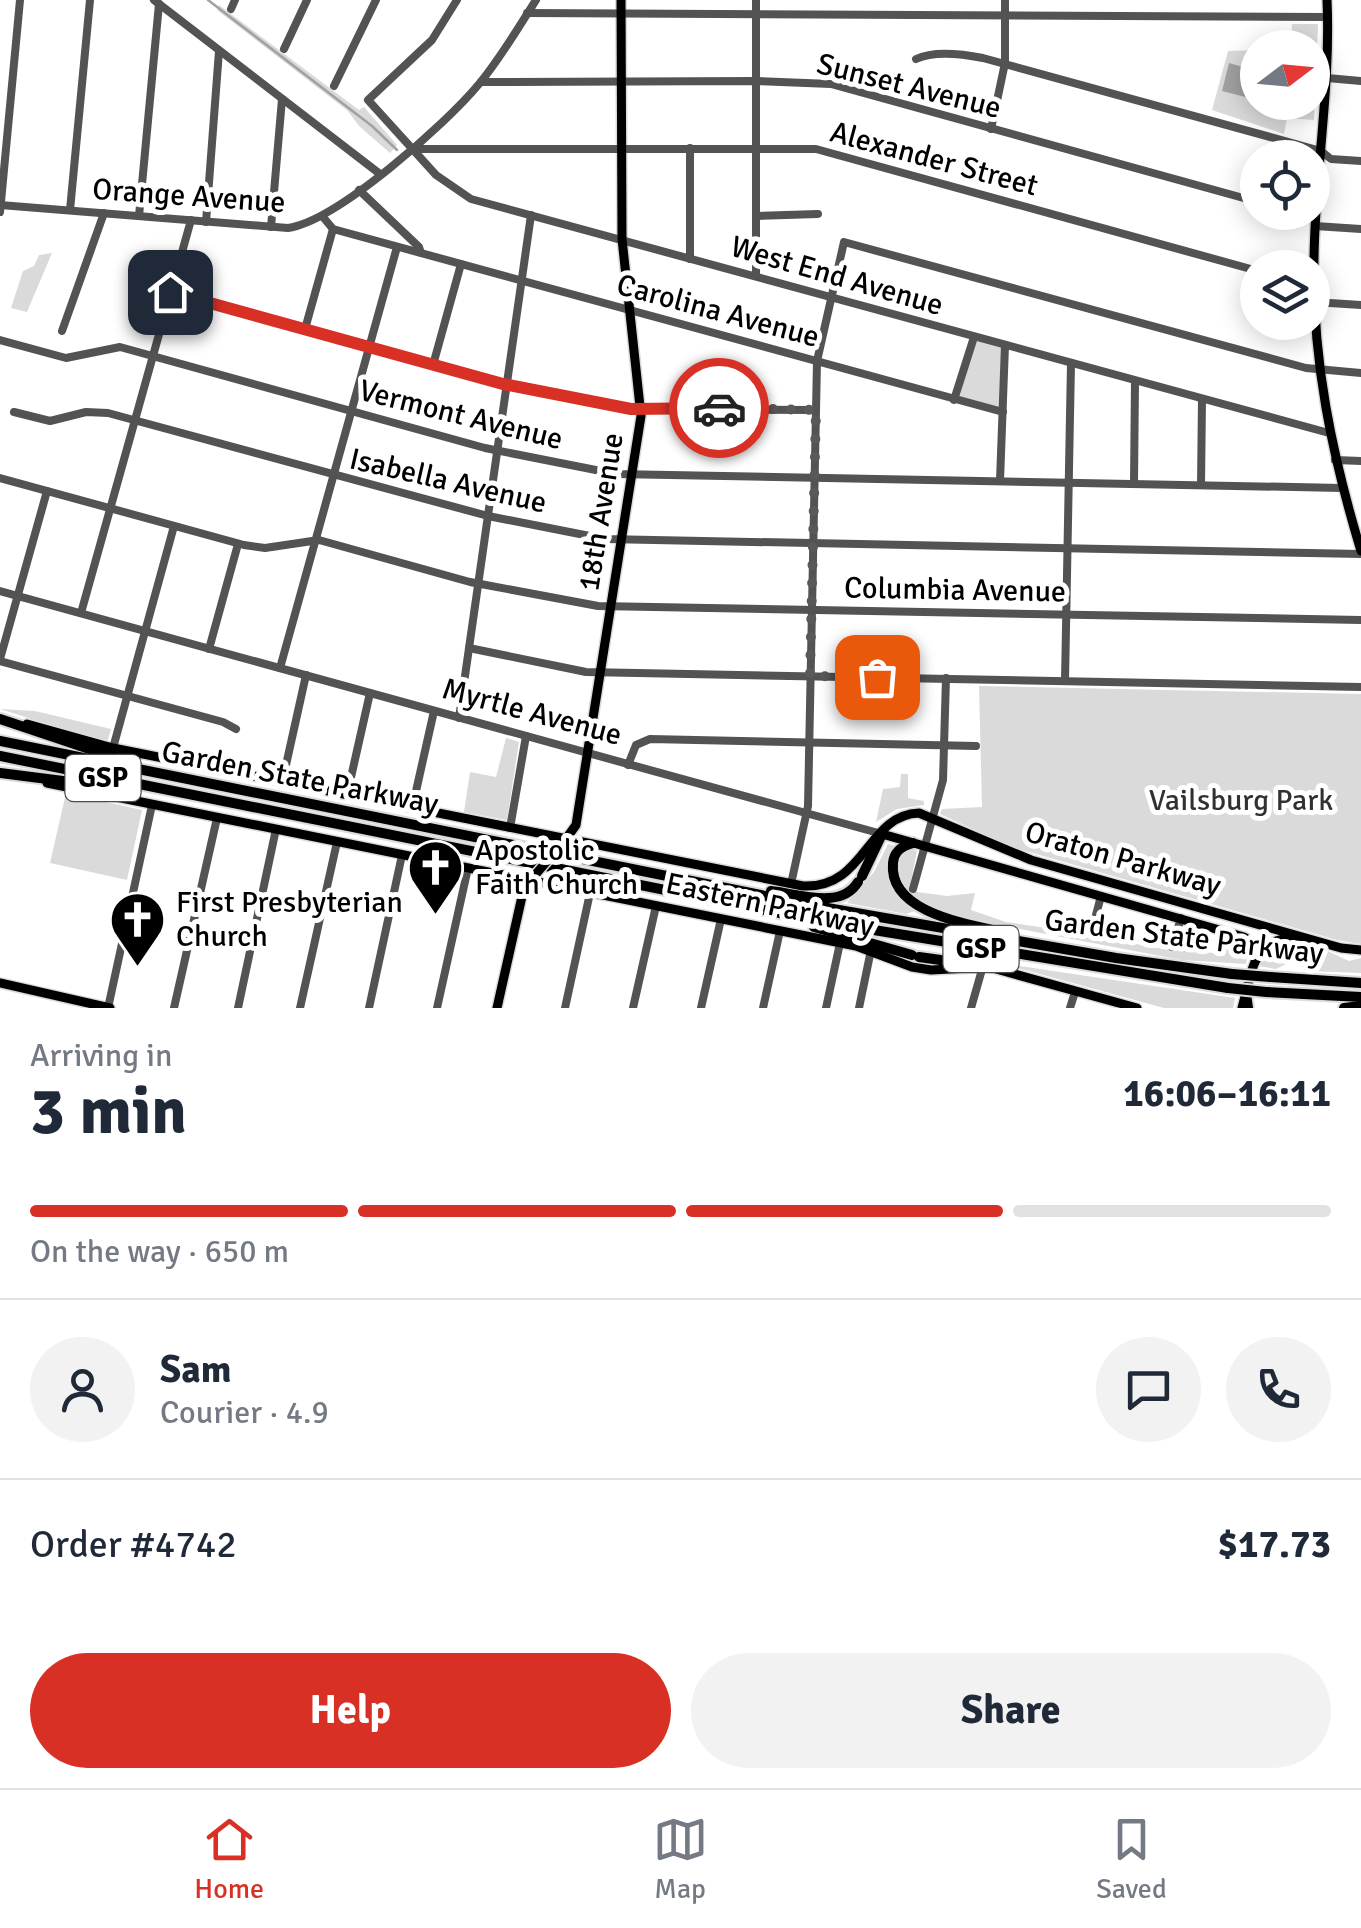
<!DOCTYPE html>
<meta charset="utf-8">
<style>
body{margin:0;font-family:Signika,sans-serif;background:#f2f2f3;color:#1f2937;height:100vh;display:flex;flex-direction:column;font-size:38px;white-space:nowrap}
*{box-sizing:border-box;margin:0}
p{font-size:32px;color:#747a83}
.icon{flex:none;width:55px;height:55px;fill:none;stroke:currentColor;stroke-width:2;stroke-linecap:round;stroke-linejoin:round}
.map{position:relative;height:1008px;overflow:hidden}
.sheet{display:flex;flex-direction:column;background:#fff;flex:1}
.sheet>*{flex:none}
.needle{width:65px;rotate:74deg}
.buttons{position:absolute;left:1240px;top:30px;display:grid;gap:20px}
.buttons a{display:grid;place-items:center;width:90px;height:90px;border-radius:50%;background:#fff;box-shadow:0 5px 25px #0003;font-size:50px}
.pin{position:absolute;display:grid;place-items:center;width:85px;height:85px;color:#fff;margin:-42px;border-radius:20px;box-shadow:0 5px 15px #0006}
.courier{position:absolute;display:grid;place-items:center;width:100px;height:100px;margin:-50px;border:8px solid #d93025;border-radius:50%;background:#fff;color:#222;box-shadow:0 2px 12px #0007}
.headline em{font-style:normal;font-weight:800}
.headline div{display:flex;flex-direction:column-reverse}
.headline{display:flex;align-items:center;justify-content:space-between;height:170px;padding:0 30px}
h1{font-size:65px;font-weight:800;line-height:75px}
.bar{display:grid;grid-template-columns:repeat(4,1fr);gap:15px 10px;align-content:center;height:120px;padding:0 30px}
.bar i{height:12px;border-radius:8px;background:#e0e1e3}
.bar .selected{background:#d93025}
.bar p{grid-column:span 4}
.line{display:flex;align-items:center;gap:25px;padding:0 30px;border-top:2px solid #e0e1e3}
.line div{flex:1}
.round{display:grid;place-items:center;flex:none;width:105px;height:105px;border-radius:52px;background:#f2f2f3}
.cta{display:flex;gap:20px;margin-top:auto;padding:20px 30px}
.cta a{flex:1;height:115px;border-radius:60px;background:#d93025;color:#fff;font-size:40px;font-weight:800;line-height:115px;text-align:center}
.cta a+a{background:#f2f2f3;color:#1f2937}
.menu{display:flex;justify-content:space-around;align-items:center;height:140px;border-top:2px solid #e0e1e3;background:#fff;font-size:28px;color:#747a83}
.menu a{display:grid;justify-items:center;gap:5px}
.menu .selected{color:#d93025}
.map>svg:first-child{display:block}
</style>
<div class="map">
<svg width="1361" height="1008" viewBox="0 0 1361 1008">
<rect width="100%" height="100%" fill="#fff"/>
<g fill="#dadada">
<polygon points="219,5 359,110 364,107 397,145 390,153 359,126 348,111 217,10"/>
<polygon points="1292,24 1318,24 1314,120 1287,118 1284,134 1212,110 1228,51 1257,50 1258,102 1312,102 1312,48 1291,47"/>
<polygon points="52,253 27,312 11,308 23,271 34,266 39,255"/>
<polygon points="976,338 1003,346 1001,410 959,399"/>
<polygon points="979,686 1361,694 1361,944 1337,940 1012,847 940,814 942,809 982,807"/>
<polygon points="0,709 35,711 111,729 107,743"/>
<polygon points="506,738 519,742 507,820 464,812 470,772 496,777"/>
<polygon points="901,774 908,774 908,798 924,801 924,805 897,809 876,822 883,789 900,787"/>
<polygon points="66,793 142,810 127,880 50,863"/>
<polygon points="888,844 917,851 909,891 947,896 975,893 971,910 1006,922 1120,939 1147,947 1225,954 1228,942 1249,947 1246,964 1181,960 957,917 927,907 906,914 847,903 874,872"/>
<polygon points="1288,943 1321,948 1349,961 1361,958 1361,973 1308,971 1300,965 1288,963 1276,969 1258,966 1267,951"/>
<polygon points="1000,963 1235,998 1233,1008 1164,1008"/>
</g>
<polygon fill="#a1a1a1" points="1229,63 1257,71 1257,100 1222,91"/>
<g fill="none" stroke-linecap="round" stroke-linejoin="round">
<polyline stroke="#a1a1a1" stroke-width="2.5" points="208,0 372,126 397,150"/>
<defs>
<g id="major">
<path d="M1327,0c4,87 -12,172 -13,259 -2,101 18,196 47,292"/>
<path d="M27,724l86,24 690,138c63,3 63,-71 116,-73l112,47 310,88 20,2"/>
<polyline points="47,783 856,946 912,967 931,970 989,967 1137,1008"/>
<polyline points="882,834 1244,937 1256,945 1255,959"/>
<polyline points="563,843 576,825 641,416 622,239 621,0"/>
<polyline points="0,983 110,1008"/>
<polyline points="497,1008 523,892 534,877"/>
<path d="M1242,1008c10,-35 9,-68 53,-71"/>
</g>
<g id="highway">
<polyline points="0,719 134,764"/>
<polyline points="0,741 810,905 1116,958 1232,974"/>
<polyline points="0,756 819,921 1228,988"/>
<polyline points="0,773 126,789"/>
<path d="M913,843c-11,3 -19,8 -20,20 -5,52 82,62 118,71"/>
<polyline points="862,876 882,834"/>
<path d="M771,891c28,3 70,19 87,-9"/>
<polyline points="814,927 912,955"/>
<polyline points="919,957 983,966"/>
<polyline points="1270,977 1361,983"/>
<polyline points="1266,992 1361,997"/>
<polyline points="1246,994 1248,1008"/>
<polyline points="1344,1008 1361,1006"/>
</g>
</defs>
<use href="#major" stroke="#dbdbdb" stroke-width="12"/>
<use href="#highway" stroke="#dbdbdb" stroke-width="14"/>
<g stroke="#535353" stroke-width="8">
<polyline points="154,0 380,174"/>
<polyline points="457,0 432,40 368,100 436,175 471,199 1329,433"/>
<polyline points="756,0 756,276"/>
<polyline points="231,9 235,0"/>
<polyline points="527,13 1328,17"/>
<polyline points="284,49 307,0"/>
<path d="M916,59c19,-9 47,-5 67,-1l338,93 10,8 30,2"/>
<polyline points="1327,78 1361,81"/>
<polyline points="481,82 756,81 831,84 1258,202"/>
<polyline points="334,86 376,0"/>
<polyline points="991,129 1005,63 1005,0"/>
<polyline points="690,148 690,259"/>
<polyline points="411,149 816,149 1258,271"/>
<polyline points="359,190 419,247 421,253"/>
<path d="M0,205l288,23c49,-7 158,-104 191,-144 21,-25 39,-56 57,-84"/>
<polyline points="70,210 90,0"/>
<polyline points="0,212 20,0"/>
<polyline points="1295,212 1316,217"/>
<polyline points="139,216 159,4"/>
<polyline points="757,216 818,214"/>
<polyline points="323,217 333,229 1003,412"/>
<polyline points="206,222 219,51"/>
<polyline points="1315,226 1361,229"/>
<polyline points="271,227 282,99"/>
<polyline points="171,292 499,383 628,409 816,410"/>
<polyline points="1314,302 1361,305"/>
<polyline points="305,329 333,229"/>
<polyline points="62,331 104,213"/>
<polyline points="0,340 66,358 120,347 485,448 616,474 1342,488"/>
<polyline points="433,365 461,264"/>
<polyline points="954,400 974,337"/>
<polyline points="14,412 50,421 86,412 108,413 488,516 605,539 1361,554"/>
<polyline points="1335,460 1361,461"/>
<polyline points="0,478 244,545 265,548 319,540 470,582 598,606 1361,620"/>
<polyline points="1000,481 1005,345"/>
<polyline points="1134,483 1135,381"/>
<polyline points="1201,485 1202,399"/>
<polyline points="0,591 882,834"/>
<polyline points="81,613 191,220"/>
<polyline points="469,648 586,672 1361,687"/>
<polyline points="209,649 238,544"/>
<polyline points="0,659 47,491"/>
<polyline points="0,661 223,722 236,729"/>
<polyline points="280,668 397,247"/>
<polyline points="1065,681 1071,363"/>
<polyline points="459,718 531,215"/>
<polyline points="113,748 174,526"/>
<polyline points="628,765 636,745 650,739 976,746"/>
<polyline points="282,783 306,675"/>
<polyline points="347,795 370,693"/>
<polyline points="412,809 434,711"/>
<polyline points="510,828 526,736"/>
<polyline points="791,884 808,806 817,361 844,242 1306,368 1361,373"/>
<polyline points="913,889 943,780 946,678"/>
<polyline points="1092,930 1101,896"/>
<polyline points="1172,947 1181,918"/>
<polyline points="108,1008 152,805"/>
<polyline points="174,1008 217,818"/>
<polyline points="238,1008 276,829"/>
<polyline points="300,1008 337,842"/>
<polyline points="369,1008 402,855"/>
<polyline points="437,1008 468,868"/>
<polyline points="565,1008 590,893"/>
<polyline points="633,1008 656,906"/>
<polyline points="701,1008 721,919"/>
<polyline points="763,1008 780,931"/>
<polyline points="826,1008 840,943"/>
<polyline points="859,1008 871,950"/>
<polyline points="971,1008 983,966"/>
<polyline points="1070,1008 1075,992"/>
</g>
<use href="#major" stroke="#000" stroke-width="9"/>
<use href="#highway" stroke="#000" stroke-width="10"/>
<defs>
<polyline id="major-bridge" points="535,875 561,845"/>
<g id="highway-bridge">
<polyline points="1232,974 1270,977"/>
<polyline points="1228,988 1266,992"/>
</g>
</defs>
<use href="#major-bridge" stroke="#dbdbdb" stroke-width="12" stroke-linecap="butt"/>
<use href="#highway-bridge" stroke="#dbdbdb" stroke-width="14" stroke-linecap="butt"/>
<use href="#major-bridge" stroke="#000" stroke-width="9"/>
<use href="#highway-bridge" stroke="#000" stroke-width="10"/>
</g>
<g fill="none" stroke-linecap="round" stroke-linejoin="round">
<polyline stroke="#595959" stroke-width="10" stroke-dasharray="0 18" points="719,408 816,410 810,676 877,677"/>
<polyline stroke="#d93025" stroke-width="12" points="170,292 503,384 631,409 719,408"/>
</g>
<defs>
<symbol id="church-pin" viewBox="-11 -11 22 30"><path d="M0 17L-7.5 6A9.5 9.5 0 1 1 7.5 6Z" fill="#000" stroke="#fff"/><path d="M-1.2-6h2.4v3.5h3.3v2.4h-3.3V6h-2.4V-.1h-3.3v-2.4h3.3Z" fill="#fff"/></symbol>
</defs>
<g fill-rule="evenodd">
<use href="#church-pin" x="404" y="836" width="63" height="86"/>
<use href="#church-pin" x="106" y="888" width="63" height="86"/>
</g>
<g text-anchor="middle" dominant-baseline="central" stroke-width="10" stroke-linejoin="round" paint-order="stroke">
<g fill="#fff" stroke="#4c4c4c" stroke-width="2.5">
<rect x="65.5" y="755" width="75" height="46" rx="8"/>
<rect x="943.5" y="926" width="75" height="46" rx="8"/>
</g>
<g font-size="28" font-weight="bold" fill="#000">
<text x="103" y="778">GSP</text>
<text x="981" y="949">GSP</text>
</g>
<g font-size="30" fill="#000" stroke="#fff">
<text transform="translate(909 86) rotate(14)">Sunset Avenue</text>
<text transform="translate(934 159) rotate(15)">Alexander Street</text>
<text transform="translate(189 196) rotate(4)">Orange Avenue</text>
<text transform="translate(837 276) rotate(16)">West End Avenue</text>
<text transform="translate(718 311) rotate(15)">Carolina Avenue</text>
<text transform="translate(461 415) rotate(14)">Vermont Avenue</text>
<text transform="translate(448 481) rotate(13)">Isabella Avenue</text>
<text transform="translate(601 512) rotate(-81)">18th Avenue</text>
<text transform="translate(955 590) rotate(1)">Columbia Avenue</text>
<text transform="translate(532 712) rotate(15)">Myrtle Avenue</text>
<text transform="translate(300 778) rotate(11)">Garden State Parkway</text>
<text transform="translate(1123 859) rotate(16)">Oraton Parkway</text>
<text transform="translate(770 905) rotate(12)">Eastern Parkway</text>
<text transform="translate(1184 937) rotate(7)">Garden State Parkway</text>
</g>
<g font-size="30" fill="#313131" stroke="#fff">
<text x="1241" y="800">Vailsburg Park</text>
</g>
<g font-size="30" fill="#000" stroke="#fff" text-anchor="start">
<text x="475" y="850">Apostolic<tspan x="475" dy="34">Faith Church</tspan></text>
<text x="176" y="902">First Presbyterian<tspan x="176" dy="34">Church</tspan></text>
</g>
</g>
</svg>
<div class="buttons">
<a><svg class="needle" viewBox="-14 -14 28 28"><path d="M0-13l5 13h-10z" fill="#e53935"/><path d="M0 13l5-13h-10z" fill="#747a83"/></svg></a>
<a><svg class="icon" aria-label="locate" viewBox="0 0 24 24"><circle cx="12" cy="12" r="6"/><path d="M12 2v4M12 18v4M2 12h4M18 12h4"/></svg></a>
<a><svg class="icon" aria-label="layers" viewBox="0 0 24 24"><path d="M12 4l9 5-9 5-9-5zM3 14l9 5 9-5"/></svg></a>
</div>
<div class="pin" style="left:877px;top:677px;background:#ea580c"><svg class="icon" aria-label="bag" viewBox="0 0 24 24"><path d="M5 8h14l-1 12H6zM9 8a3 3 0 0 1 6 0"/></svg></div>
<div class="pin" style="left:170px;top:292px;background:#1f2937"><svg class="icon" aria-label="home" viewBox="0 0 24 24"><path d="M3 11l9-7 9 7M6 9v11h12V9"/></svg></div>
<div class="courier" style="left:719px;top:408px"><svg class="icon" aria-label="car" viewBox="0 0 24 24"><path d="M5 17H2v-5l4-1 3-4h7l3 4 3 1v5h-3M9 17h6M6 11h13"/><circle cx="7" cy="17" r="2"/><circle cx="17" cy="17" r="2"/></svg></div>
</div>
<section class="sheet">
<div class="headline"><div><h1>3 min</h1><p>Arriving in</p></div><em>16:06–16:11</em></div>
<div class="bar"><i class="selected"></i><i class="selected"></i><i class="selected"></i><i></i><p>On the way · 650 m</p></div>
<div class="line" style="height:180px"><a class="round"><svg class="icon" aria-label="person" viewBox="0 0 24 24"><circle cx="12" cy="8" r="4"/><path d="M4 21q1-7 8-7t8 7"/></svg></a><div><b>Sam</b><p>Courier · 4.9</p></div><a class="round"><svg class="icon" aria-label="chat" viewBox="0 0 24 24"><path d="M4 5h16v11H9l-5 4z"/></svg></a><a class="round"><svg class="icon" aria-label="phone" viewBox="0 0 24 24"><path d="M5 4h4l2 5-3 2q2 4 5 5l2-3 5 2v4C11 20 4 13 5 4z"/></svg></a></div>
<div class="line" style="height:130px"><div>Order #4742</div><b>$17.73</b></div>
<div class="cta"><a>Help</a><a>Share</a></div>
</section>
<nav class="menu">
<a class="selected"><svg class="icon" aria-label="home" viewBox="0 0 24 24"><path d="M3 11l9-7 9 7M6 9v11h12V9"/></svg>Home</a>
<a><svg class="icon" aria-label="map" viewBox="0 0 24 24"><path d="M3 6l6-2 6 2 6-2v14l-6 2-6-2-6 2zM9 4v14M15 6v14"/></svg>Map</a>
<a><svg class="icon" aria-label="saved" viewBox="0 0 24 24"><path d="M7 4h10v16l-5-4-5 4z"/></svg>Saved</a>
</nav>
